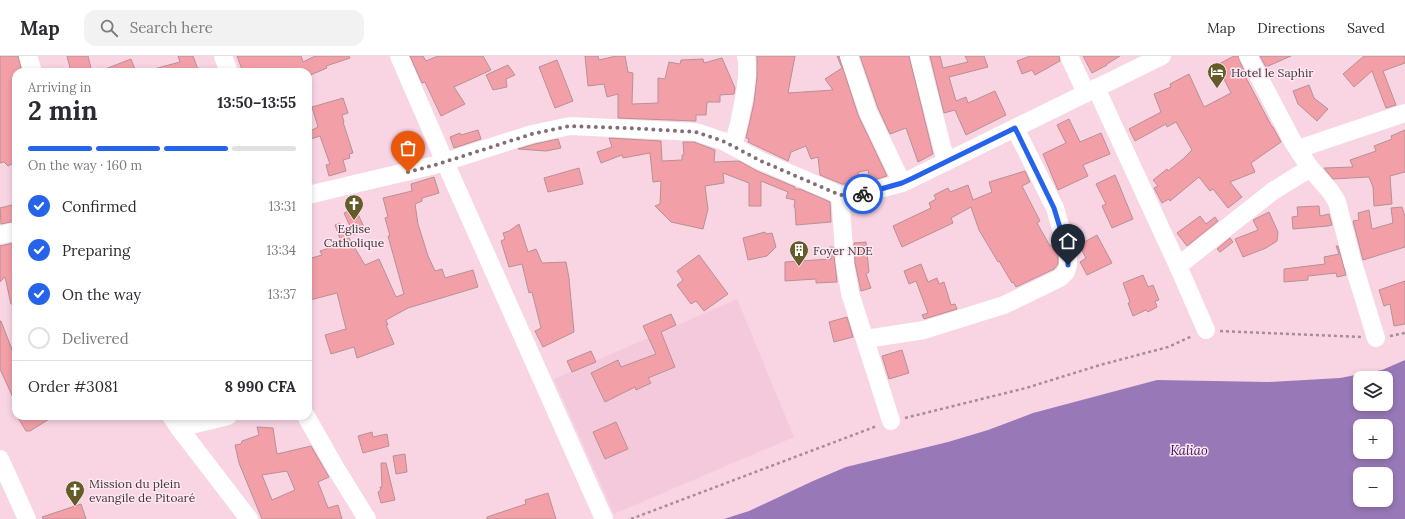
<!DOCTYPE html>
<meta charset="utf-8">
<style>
body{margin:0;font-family:Lora,serif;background:#f2f2f3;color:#2b2b33;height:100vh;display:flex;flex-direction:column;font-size:15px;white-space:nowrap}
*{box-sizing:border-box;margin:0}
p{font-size:13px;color:#7c7c81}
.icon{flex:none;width:22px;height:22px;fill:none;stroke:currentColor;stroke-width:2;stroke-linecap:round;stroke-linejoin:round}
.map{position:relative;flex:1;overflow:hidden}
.drawer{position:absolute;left:12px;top:12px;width:300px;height:352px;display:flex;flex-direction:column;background:#fff;border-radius:12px;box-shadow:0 2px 6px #0003}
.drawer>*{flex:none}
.tools{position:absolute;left:1353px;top:315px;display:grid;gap:8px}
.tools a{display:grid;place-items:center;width:40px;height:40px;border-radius:8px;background:#fff;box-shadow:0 2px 6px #0003;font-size:20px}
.pin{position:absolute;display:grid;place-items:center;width:34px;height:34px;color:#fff;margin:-41px -17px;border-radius:50% 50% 50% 0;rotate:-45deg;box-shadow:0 0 4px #0007}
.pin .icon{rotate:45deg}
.courier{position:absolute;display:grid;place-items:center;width:40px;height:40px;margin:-20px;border:3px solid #2563eb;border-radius:50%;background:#fff;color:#222;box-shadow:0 1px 5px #0007}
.summary em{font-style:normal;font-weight:800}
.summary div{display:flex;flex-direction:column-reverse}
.summary{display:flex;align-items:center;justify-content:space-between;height:68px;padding:0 16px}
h1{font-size:26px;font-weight:800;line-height:30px}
.bar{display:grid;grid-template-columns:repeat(4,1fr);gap:6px 4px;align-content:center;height:48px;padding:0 16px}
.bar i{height:5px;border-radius:3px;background:#e1e1e2}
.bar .selected{background:#2563eb}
.bar p{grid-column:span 4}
.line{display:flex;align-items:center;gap:10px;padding:0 16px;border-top:1px solid #e1e1e2}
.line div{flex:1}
ol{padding:0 16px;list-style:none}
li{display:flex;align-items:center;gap:12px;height:44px}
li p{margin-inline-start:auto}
li .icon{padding:4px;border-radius:50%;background:#2563eb;color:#fff;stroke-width:4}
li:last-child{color:#7c7c81}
li i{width:22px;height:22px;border:2px solid #e1e1e2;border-radius:50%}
header{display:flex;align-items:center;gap:24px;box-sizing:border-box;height:56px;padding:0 20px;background:#fff;border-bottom:1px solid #e1e1e2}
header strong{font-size:19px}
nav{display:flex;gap:22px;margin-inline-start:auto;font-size:14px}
.search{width:280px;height:36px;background:#f2f2f3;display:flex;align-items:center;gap:10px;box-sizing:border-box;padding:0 14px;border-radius:12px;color:#7c7c81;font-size:15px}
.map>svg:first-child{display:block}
</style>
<header>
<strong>Map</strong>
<div class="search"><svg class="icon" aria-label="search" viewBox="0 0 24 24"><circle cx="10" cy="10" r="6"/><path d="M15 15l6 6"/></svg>Search here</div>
<nav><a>Map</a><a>Directions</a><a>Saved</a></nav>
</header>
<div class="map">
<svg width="1405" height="463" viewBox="0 0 1405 463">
<rect width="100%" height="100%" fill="#f9d5e4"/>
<polygon fill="#f5c9dc" points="737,243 794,381 614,458 554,323"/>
<path fill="#9978b8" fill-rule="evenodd" d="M1405,304v159h-681l25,-8 64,-30 33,-14 102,-25 40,-12 45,-17 124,-33 111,2 72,-4 42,-8zM1360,322h26v26h-26zM1360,370h26v26h-26zM1360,418h26v26h-26z"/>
<g fill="#f39fa8" stroke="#b69194" fill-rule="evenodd">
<polygon points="0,0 18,0 22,16 16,16 16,106 8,110 4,106 0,107"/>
<polygon points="67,0 88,0 92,16 71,16"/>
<polygon points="178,0 193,0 199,16 155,16 154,13 180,6"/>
<polygon points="237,0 301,0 303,6 315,0 349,0 350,2 326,10 327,12 308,20 308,16 243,16"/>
<polygon points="410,0 423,0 426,5 438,0 483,0 491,14 454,31 465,48 441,60 425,26 422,27"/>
<polygon points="585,0 598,0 599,4 616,0 625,0 628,16 633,17 632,48 658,47 658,22 665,23 669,6 680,8 681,4 703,3 704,7 722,2 735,32 734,38 720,39 720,46 707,46 706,59 696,59 696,65 618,62 618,38 607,41 604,28 588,30"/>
<polygon points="757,0 795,0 788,37 833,34 825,23 842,12 837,0 839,0 858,59 887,120 870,125 868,114 858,116 859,128 842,128 820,119 818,101 811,103 806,90 791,96 788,105 748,86 749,83 746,82 754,47 757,21"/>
<polygon points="860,0 909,0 933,98 918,106 906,72 890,78 878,52"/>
<polygon points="930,0 940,0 943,12 968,6 965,0 984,0 988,11 949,21 956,45 966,41 968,47 995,35 1006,59 966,79 955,54 944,57"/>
<polygon points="1030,0 1059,0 1060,5 1035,19 1032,14 1022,18 1017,5"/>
<polygon points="1083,0 1120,0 1107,8 1107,9 1092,17"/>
<polygon points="1234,0 1238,0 1246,19 1245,20 1272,71 1273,71 1281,86 1251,107 1255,116 1230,126 1242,141 1228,152 1213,133 1210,135 1199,121 1170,145 1169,143 1162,147 1154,132 1158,130 1153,124 1167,113 1168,115 1183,103 1192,94 1176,66 1167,71 1166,68 1135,85 1129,73 1161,56 1154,38 1171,31 1170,28 1189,18 1204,51 1231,37 1217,9"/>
<polygon points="1260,0 1291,0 1266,11"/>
<polygon points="1364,0 1405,0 1405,7 1383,15 1396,49 1386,52 1372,15 1354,31 1343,18"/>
<polygon points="131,3 136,16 101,16 100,15"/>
<polygon points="557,4 573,45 555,52 539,11"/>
<polygon points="508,9 515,19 506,23 507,31 493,34 486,19"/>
<polygon points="1309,29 1314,42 1328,53 1317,65 1298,48 1293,35"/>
<polygon points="343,42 348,57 342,59 344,66 343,66 353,97 349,98 350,102 343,104 346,115 329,120 326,109 330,108 320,80 308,84 308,76 318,71 312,51"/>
<polygon points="1069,63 1080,86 1101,77 1110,98 1083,109 1088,120 1058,134 1043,98 1066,87 1057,69"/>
<polygon points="478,74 481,83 454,92 450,81 460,77 461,79"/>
<polygon points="1405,74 1405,116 1390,120 1392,148 1374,150 1373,131 1369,121 1333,123 1324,112 1353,111 1350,104 1376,95 1374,90 1392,83 1391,80"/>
<polygon points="609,82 661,85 662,105 682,104 682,99 684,99 683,86 694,86 715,94 714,106 739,105 757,115 795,131 795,133 800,133 830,146 831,166 796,169 795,151 794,151 795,144 786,142 788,136 761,125 761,150 749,150 749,127 723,117 724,127 705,130 708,153 703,173 671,166 655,150 660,148 661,125 653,126 650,97 623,102 622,99 601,107 597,96 612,91"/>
<polygon points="558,83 561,92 546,95 518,93 535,88"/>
<polygon points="579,112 583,128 548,136 544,122"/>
<polygon points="1025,115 1030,126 1022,130 1040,165 1037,167 1050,190 1054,187 1058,199 1058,208 1054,213 1016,231 1013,226 1012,227 999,205 998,206 979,174 971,151 951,162 953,167 902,191 893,170 931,152 929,147 936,143 934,139 948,132 950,136 968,129 973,144 992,136 989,126"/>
<polygon points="1115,119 1133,163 1112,172 1102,150 1106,148 1096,128"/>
<polygon points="434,121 439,137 422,142 422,145 415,148 418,168 428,200 435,215 442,213 445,222 473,214 478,231 408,252 386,264 388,269 386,269 394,288 357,302 354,291 331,298 325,279 346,273 337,237 310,244 308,237 308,203 322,199 320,195 342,188 335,169 340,167 365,209 379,203 396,241 404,238 388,180 390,180 385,162 388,161 383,142 412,135 411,128"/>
<polygon points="16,148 16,165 1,168 0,152"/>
<polygon points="1319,150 1320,160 1329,158 1332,169 1328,170 1293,173 1292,161 1298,160 1297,151"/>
<polygon points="1402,151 1405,160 1405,191 1363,204 1353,165 1359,164 1358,157 1369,154 1372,173 1393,167 1391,152"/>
<polygon points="355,152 365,173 354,179 344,157"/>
<polygon points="1269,156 1278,176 1277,185 1266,192 1243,201 1235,183 1258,174 1253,164"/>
<polygon points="1200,160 1206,168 1215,161 1218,165 1187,190 1177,177"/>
<polygon points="519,168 528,196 536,193 542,207 566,206 569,222 574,276 543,291 535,275 541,272 532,236 529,237 522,208 509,211 501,185 505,183 503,177 509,175"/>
<polygon points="765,176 766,178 772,177 776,191 767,200 748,204 743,182"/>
<polygon points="1097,179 1112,207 1087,219 1080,206 1086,202 1079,189"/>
<polygon points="1230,182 1233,186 1220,196 1217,193"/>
<polygon points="866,186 869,216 866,218 871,232 861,235 855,207 854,187"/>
<polygon points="14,187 16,198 16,248 11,248 5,221 0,226 0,190"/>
<polygon points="1336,190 1338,190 1346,219 1337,221 1336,217 1308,220 1308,224 1284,226 1284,213 1325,208 1324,201 1339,198"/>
<polygon points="830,191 833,191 837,226 816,227 816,223 785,225 785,206 831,203"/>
<polygon points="699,199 728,238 704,255 696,245 691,248 677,229 683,224 677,215"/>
<polygon points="921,208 928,226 937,222 939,228 944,226 951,249 955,248 957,253 924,263 922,259 928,257 916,225 909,228 904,215"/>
<polygon points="1143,219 1148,231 1153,229 1159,244 1155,245 1157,251 1148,256 1146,254 1133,260 1128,247 1130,246 1123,227"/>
<polygon points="1405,225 1405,268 1394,270 1390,248 1384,250 1379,234"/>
<polygon points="671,258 676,269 661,276 675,311 648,322 651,327 636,334 635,331 605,346 591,317 618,304 621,311 656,298 643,270"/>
<polygon points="847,261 853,281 834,286 829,266"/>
<polygon points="0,265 1,265 16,304 16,348 0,313"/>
<polygon points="902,294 909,317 889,323 882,300"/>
<polygon points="591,295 596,306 572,316 567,305"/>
<polygon points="17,360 54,360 30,375 26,375"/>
<polygon points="616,366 628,393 605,403 593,376"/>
<path d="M257,371l16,1 4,26 34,-8 18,31 -11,5 10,26 10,-3 4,14h-80l-23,-56 -4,-18 6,-1 1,-3 17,-6zM287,415l8,19 -23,10 -10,-25z"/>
<polygon points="372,376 373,381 387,378 389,390 363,397 358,380"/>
<polygon points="405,398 407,416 396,418 393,400"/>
<polygon points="381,407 386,407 395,444 381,447 378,436 381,434 380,431 382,431"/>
<polygon points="548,437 556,463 487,463 487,461 526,448 525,444"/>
<polygon points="81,448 86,463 43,463 42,461"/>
</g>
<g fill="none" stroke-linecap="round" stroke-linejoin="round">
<g stroke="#a68c97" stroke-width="2.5" stroke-dasharray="3 3" stroke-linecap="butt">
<polyline points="1220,275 1361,281"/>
<polyline points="1390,280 1405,277"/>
<polyline points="905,362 1026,332 1100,309 1168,291 1192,280"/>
<polyline points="631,463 877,370"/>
</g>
<g stroke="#fff" stroke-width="18">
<polyline points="28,0 33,16"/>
<polyline points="223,0 229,16"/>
<polyline points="399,0 445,106 604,463"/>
<polyline points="849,0 868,56 902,127"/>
<polyline points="919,0 946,106"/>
<polyline points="1069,0 1086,37"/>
<polyline points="1248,0 1293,86 1310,112 1331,136 1337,146 1352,204 1376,282"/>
<polyline points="1096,32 1178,210 1206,274"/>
<path d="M733,90c6,-20 18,-70 13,-90"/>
<polyline points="1298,93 1405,57"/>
<polyline points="308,139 435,109 532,78 570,70 696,76 723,85 761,105 840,139 861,138 902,127 913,122 1162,0"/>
<polyline points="840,139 845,208 850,237 891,365"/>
<polyline points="0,179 16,175"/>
<polyline points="1178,210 1273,135 1310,112"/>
<polyline points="866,283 924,274 1004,249 1060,222 1066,216 1068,209 1068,198 1055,152 1015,72"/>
<polyline points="171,360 179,372 249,463"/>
<polyline points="306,360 335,411 367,463"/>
<polyline points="179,372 228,360"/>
<polyline points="0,403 27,463"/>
</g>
</g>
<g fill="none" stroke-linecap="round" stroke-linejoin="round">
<polyline stroke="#836e77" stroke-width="4" stroke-dasharray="0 7.2" points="408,116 435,109 532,78 570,70 627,72 696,76 723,85 761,105 840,139 863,138"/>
<polyline stroke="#2563eb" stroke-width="5" points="863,138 902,127 913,122 1015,72 1054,152 1068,198 1068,209"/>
</g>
<defs>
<symbol id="hotel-pin" viewBox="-11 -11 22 30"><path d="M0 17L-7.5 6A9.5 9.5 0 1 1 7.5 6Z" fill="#645c28" stroke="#fde7f0"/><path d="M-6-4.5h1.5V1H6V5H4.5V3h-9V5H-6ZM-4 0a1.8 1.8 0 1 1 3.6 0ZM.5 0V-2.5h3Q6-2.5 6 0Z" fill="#fff"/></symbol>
<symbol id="church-pin" viewBox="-11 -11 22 30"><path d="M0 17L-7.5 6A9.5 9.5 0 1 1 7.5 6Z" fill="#645c28" stroke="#fde7f0"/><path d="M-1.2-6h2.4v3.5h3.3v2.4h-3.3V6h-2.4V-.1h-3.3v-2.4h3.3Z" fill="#fff"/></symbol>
<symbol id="building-pin" viewBox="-11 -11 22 30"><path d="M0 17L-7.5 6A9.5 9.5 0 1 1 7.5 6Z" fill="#645c28" stroke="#fde7f0"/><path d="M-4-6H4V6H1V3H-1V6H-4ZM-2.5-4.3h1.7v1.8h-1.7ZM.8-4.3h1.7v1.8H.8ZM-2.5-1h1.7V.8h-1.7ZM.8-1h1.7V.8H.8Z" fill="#fff"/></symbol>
</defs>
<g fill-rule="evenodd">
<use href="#hotel-pin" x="1206" y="5" width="22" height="30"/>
<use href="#church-pin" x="343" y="137" width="22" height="30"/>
<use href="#building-pin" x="788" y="183" width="22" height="30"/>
<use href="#church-pin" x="64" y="423" width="22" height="30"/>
</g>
<g text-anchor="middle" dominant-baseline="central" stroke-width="3" stroke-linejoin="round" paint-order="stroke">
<g font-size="12" fill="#44363c" stroke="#fde7f0" text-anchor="start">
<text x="1231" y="16">Hotel le Saphir</text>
<text x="354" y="172" text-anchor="middle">Eglise<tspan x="354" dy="14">Catholique</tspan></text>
<text x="813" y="194">Foyer NDE</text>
<text x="89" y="427">Mission du plein<tspan x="89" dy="14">evangile de Pitoaré</tspan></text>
</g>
<g font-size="13" font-style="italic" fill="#40105f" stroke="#fde7f0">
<text x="1189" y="394">Kaliao</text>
</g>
</g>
</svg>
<div class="tools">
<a><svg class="icon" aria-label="layers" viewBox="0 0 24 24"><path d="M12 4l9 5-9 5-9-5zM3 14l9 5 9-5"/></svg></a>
<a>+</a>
<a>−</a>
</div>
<div class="pin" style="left:408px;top:116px;background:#ea580c"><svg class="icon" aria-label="bag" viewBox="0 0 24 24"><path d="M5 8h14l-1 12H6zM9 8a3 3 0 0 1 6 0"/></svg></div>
<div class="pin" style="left:1068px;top:209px;background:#1f2937"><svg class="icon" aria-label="home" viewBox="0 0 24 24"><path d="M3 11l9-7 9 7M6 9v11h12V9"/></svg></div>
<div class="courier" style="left:863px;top:138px"><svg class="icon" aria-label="bike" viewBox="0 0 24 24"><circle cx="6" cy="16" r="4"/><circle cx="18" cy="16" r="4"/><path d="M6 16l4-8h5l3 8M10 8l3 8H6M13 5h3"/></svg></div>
<section class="drawer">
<div class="summary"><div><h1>2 min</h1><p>Arriving in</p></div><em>13:50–13:55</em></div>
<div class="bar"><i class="selected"></i><i class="selected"></i><i class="selected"></i><i></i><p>On the way · 160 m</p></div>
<ol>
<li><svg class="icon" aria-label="check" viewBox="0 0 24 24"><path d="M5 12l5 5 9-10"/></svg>Confirmed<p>13:31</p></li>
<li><svg class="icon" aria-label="check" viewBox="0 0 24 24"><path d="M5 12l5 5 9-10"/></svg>Preparing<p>13:34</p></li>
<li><svg class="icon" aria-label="check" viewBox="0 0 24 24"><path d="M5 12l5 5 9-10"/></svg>On the way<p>13:37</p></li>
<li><i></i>Delivered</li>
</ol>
<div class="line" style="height:52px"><div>Order #3081</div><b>8 990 CFA</b></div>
</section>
</div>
